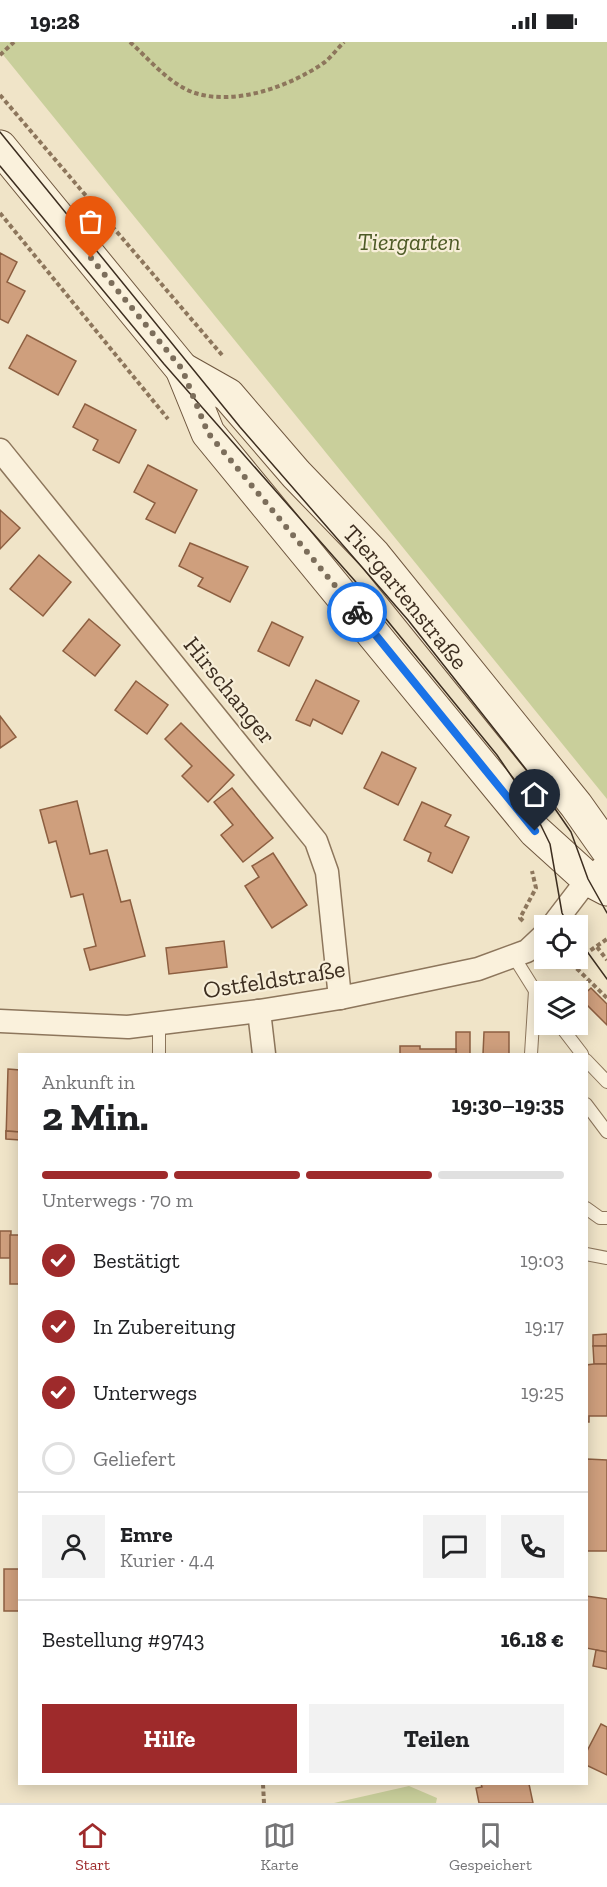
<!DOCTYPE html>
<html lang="de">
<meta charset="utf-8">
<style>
body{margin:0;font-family:"Zilla Slab",serif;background:#f2f2f2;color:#202124;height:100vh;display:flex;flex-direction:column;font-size:22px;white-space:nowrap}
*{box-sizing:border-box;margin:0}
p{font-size:20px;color:#757577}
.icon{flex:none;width:33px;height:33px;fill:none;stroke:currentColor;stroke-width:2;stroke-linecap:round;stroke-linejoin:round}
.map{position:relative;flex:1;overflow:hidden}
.drawer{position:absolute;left:18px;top:1011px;width:570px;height:732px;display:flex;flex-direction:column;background:#fff;border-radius:0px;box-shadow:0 3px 15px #0003}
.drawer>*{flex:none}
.fabs{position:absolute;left:534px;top:873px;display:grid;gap:12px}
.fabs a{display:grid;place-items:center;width:54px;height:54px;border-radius:0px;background:#fff;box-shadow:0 3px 15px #0003;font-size:30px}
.pin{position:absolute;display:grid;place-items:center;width:51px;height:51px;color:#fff;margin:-62px -26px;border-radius:50% 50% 50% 0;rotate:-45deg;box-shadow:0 0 6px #0007}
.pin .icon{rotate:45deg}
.courier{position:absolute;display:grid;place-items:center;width:60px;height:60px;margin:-30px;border:4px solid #1a73e8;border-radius:50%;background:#fff;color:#222;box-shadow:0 2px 8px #0007}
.summary em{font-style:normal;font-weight:800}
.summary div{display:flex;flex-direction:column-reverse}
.summary{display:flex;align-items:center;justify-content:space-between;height:102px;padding:0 24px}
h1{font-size:39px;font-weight:800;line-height:45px}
.bar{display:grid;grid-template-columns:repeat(4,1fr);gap:9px 6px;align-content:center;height:72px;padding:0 24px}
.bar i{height:8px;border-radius:4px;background:#e0e0e0}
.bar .active{background:#9e2a2b}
.bar p{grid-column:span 4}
.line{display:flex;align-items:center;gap:15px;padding:0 24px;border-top:2px solid #e0e0e0}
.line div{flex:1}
.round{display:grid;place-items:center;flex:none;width:63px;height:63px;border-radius:0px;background:#f2f2f2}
ol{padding:0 24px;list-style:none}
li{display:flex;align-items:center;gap:18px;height:66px}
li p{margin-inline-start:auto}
li .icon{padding:6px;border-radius:50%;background:#9e2a2b;color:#fff;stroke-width:4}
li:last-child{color:#757577}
li i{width:33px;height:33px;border:3px solid #e0e0e0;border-radius:50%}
.button{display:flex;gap:12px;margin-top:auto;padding:12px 24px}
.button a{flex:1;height:69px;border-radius:0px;background:#9e2a2b;color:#fff;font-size:24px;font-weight:800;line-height:69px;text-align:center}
.button a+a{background:#f2f2f2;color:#202124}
.status{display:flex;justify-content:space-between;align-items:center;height:42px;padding:0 30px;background:#fff;direction:ltr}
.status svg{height:16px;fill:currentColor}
.tabs{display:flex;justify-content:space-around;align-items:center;height:84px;border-top:2px solid #e0e0e0;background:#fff;font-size:16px;color:#757577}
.tabs a{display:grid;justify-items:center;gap:3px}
.tabs .active{color:#9e2a2b}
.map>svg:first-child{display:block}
</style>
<div class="status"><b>19:28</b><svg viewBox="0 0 49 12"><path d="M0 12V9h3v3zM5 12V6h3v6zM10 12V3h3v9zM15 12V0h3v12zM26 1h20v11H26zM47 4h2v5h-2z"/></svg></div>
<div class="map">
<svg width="607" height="1761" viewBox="0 0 607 1761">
<rect width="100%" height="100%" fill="#f0e4c8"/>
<g fill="#c9cf9b">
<polygon points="0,0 607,0 607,757 0,9"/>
<polygon points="409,1744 437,1756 436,1761 334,1761"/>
</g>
<g fill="#cf9f7d" stroke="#8d5f41" stroke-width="1.5">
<polygon points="0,211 17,220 7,240 25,249 8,281 0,277"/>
<polygon points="27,293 76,319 58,353 9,326"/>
<polygon points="85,362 136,388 119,421 93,408 98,398 73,385"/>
<polygon points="148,423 197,448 175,491 146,477 155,461 134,450"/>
<polygon points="0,468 20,486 0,507"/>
<polygon points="190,501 248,525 230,560 198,544 203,536 179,524"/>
<polygon points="39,513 71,540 43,574 10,547"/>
<polygon points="89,577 120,603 95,634 63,609"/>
<polygon points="272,580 303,595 289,624 258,609"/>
<polygon points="316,638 359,659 342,692 313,677 310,684 296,678"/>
<polygon points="136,639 168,663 147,692 115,668"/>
<polygon points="0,674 16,695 0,706"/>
<polygon points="181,681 234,733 208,760 182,734 192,724 165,697"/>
<polygon points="382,710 416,726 398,763 364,746"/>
<polygon points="232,746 273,796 243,820 221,793 233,783 214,760"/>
<polygon points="77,759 90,812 107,808 121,860 130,858 145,914 90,928 84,907 96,904 83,852 71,855 56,799 49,801 40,768"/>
<polygon points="422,760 451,773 445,784 469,795 452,831 428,819 431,811 404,798"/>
<polygon points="273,811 307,863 272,886 245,844 259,835 252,824"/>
<polygon points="224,899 227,925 169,932 166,906"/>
<polygon points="591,946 607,962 607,983 580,956"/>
<rect x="456" y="990" width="14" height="22"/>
<polygon points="484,990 509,990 509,1012 483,1012"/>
<polygon points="400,1004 420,1004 420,1007 456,1007 456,1012 400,1012"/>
<polygon points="8,1027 20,1028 20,1090 6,1089 6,1097"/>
<polygon points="6,1089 20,1090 20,1098 6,1097"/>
<polygon points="0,1189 11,1189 10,1216 0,1216"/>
<rect x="10" y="1193" width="10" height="49"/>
<polygon points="607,1292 607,1304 593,1304 593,1293"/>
<polygon points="593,1304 607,1304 607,1322 594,1322"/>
<polygon points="594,1322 607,1322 607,1374 589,1374 589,1380 586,1380 586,1323"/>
<polygon points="587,1417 607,1418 607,1509 586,1509"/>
<rect x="4" y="1527" width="16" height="42"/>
<polygon points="586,1554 607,1557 607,1610 586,1606"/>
<polygon points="596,1608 607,1610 607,1627 593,1624"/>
<polygon points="601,1682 607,1685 607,1733 586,1723 586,1711"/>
<polygon points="481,1742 529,1742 533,1761 479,1761 476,1746 482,1745"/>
</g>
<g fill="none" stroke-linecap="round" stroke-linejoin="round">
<defs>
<g id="service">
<polyline points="514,915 544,963"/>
<polyline points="159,981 159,1012"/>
<polyline points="559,982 582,1012"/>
<polyline points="531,1012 535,949"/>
<polyline points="586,1018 607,1040"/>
<polyline points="586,1062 607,1090"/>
<polyline points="586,1166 600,1176 607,1176"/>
<polyline points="586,1212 607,1216"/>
</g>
<g id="minor">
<polyline points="0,408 316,799 327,830 340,956"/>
<polyline points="552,884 588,837 607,822"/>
<polyline points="259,969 264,1012"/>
<polyline points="0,979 128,985 259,969 340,956 478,927 527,909 544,893"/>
</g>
<g id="secondary">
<polyline points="0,105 182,327 208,391 535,789 588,837 607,847"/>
<path id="s1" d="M182,327l46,26 68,79 78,81 202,250 31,44"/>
</g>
</defs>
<use href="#service" stroke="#8d765c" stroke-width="14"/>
<use href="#minor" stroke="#8d765c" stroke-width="25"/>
<use href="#secondary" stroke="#6f573f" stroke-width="35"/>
<g stroke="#8d765c" stroke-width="4" stroke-dasharray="4.5 3" stroke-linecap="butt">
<path d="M130,0c18,16 40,43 65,51 41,13 96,-7 130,-31 7,-6 13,-14 19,-20"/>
<polyline points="0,13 14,0"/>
<polyline points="0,53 222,313"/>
<polyline points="0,171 168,377"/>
<polyline points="523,879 520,876 536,846 532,829"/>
<polyline points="597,905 607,918"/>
<polyline points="566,916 607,956"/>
<polyline points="572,921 607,897"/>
<polyline points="263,1742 264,1761"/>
</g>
<use href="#service" stroke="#faf1dc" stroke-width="12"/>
<use href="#minor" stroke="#faf1dc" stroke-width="22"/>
<use href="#secondary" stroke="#faf1dc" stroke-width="33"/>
<g stroke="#3d2e20" stroke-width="1.5">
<polyline points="0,90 240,385 408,578 540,745 571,790 588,837 607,871"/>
<polyline points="0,124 164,322 355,539 497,713 531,763 550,802 562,871 569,884"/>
<polyline points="578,897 607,937"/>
</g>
</g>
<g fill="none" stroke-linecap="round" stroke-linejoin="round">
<polyline stroke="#7c6e5b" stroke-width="6" stroke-dasharray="0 10.8" points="91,216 182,327 208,391 357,570"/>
<polyline stroke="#1a73e8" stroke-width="8" points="357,570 535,789"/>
</g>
<g text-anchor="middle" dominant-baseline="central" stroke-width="4.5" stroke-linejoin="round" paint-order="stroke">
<g font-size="24" font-style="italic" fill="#4d5a26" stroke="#f7eed8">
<text x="409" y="199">Tiergarten</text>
</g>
<g font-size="24" fill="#3d2e20" stroke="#f7eed8">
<text stroke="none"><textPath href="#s1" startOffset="322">Tiergartenstraße</textPath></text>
<text transform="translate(230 648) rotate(51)">Hirschanger</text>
<text transform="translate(274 937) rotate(-9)">Ostfeldstraße</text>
</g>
</g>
</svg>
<div class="fabs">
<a><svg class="icon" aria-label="locate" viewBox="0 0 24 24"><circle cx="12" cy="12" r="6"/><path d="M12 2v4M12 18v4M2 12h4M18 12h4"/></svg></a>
<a><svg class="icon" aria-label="layers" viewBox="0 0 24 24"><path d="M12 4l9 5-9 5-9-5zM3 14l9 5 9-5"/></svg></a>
</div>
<div class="pin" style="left:91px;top:216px;background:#ea580c"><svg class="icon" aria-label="bag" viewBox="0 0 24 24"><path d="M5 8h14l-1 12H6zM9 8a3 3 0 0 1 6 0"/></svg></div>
<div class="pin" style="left:535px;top:789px;background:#1f2937"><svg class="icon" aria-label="home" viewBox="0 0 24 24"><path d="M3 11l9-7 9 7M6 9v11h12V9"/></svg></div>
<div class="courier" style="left:357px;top:570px"><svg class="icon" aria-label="bike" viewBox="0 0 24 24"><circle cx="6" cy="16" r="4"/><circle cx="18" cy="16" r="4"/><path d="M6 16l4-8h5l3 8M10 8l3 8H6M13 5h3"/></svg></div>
<section class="drawer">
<div class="summary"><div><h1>2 Min.</h1><p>Ankunft in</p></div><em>19:30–19:35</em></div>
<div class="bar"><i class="active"></i><i class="active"></i><i class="active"></i><i></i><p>Unterwegs · 70 m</p></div>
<ol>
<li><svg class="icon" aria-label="check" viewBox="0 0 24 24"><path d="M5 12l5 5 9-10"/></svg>Bestätigt<p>19:03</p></li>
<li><svg class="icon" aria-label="check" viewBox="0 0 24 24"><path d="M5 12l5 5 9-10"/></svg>In Zubereitung<p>19:17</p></li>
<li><svg class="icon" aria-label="check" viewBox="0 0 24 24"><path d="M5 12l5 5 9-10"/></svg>Unterwegs<p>19:25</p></li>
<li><i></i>Geliefert</li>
</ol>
<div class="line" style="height:108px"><a class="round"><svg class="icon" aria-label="person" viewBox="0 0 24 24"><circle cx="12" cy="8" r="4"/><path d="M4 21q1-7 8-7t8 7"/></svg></a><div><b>Emre</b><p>Kurier · 4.4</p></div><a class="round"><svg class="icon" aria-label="chat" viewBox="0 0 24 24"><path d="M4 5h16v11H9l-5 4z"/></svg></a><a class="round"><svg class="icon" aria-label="phone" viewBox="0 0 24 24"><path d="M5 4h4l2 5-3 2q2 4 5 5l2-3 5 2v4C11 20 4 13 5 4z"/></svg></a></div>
<div class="line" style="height:78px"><div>Bestellung #9743</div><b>16.18 €</b></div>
<div class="button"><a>Hilfe</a><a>Teilen</a></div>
</section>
</div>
<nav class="tabs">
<a class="active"><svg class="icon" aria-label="home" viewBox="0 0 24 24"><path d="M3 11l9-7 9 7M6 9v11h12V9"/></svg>Start</a>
<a><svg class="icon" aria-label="map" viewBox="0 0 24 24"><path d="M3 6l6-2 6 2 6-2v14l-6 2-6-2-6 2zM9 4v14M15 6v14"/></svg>Karte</a>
<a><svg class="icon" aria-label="saved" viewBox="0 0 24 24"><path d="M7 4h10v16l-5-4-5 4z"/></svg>Gespeichert</a>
</nav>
